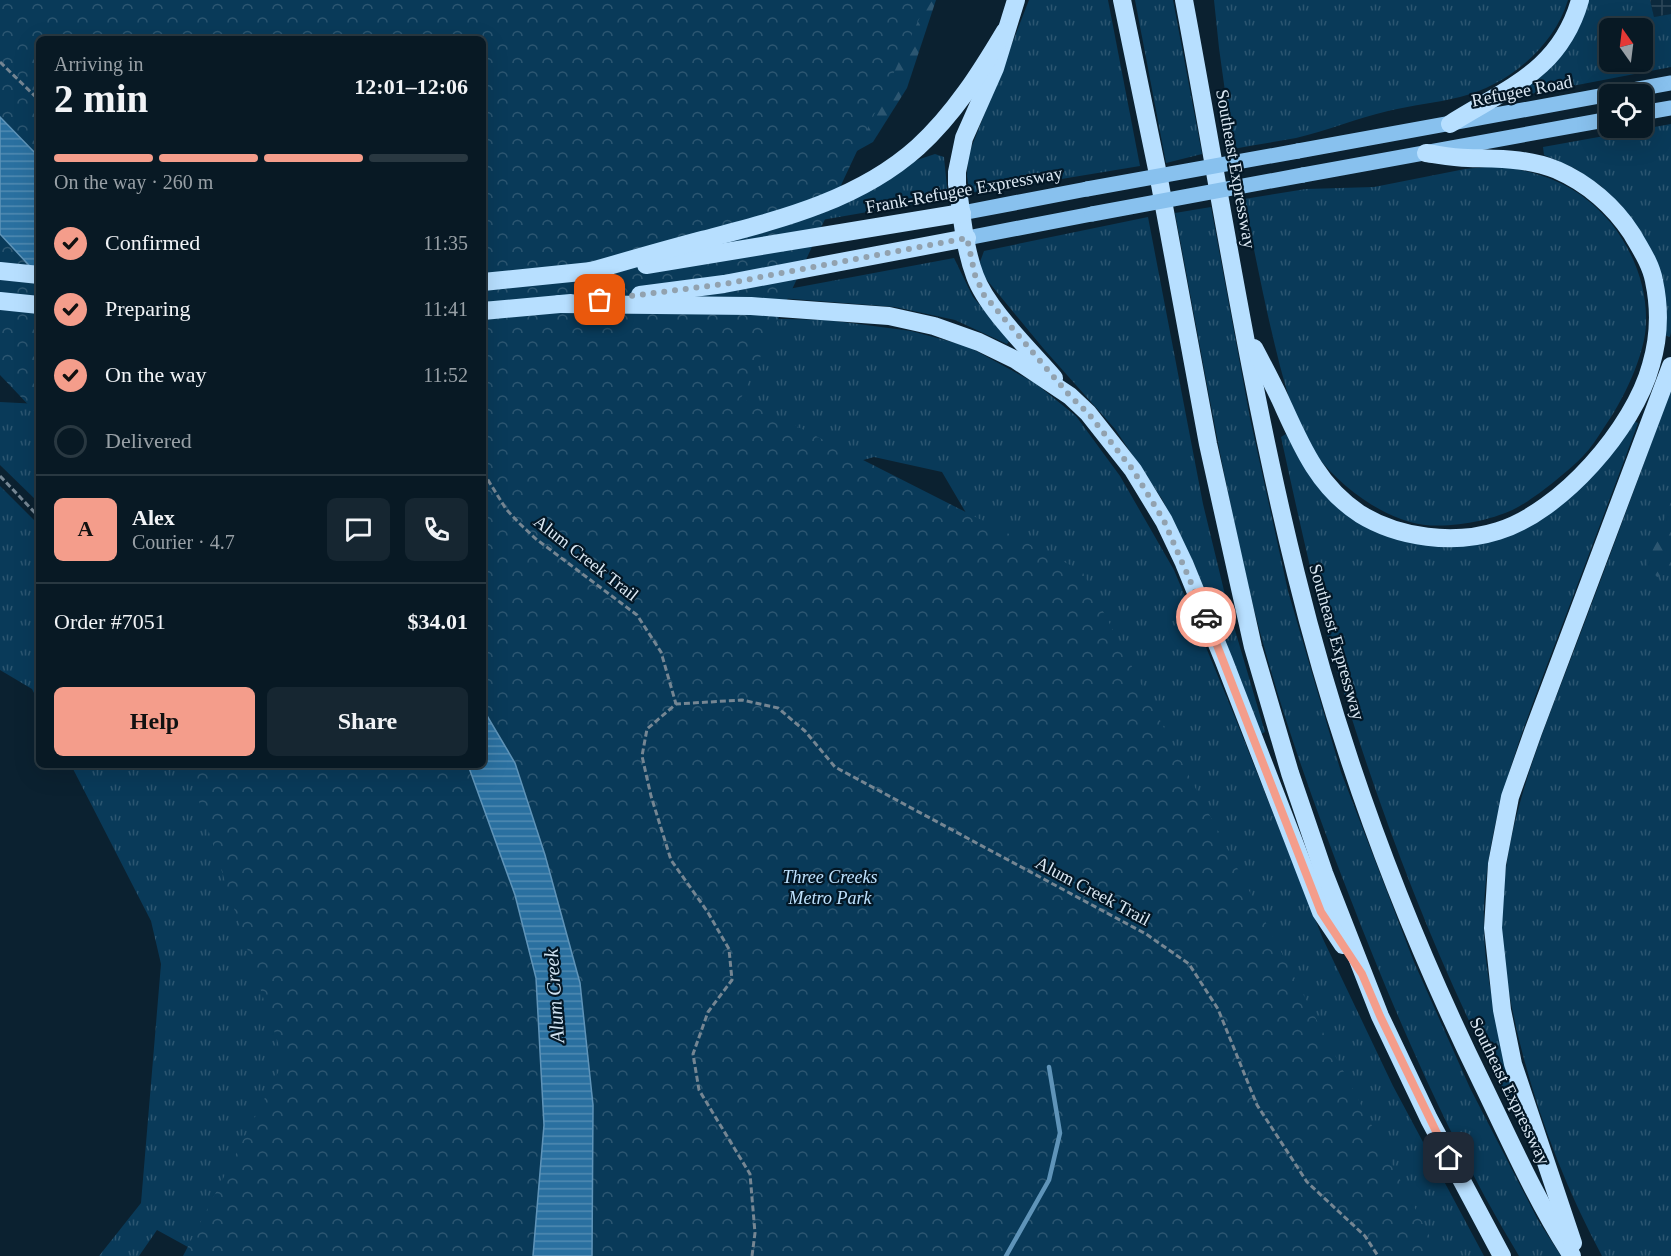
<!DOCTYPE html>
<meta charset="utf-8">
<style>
body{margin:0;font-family:"Times New Roman",serif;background:#162631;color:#f1f3f6;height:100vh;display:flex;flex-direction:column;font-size:22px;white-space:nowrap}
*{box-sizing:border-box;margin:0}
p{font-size:20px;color:#98a0a6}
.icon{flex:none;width:33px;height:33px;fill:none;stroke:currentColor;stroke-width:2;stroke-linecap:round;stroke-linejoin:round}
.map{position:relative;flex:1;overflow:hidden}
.sheet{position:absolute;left:36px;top:36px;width:450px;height:732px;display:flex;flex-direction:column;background:#081924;border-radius:9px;box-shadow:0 6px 24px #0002,0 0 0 2px #293841}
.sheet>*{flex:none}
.needle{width:39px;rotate:346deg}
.buttons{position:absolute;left:1599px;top:18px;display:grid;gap:12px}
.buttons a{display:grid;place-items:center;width:54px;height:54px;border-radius:9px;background:#081924;box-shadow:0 6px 24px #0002,0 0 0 2px #293841;font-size:30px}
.pin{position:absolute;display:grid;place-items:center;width:51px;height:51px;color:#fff;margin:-26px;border-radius:12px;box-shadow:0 3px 9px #0006}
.courier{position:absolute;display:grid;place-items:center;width:60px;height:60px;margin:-30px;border:4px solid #f49d8b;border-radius:50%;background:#fff;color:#222;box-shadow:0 2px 8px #0007}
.summary em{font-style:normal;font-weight:600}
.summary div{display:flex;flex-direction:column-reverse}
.summary{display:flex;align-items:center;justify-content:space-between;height:102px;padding:0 18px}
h1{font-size:39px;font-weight:600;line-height:45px}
.bar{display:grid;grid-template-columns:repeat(4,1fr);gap:9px 6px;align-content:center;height:72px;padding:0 18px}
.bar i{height:8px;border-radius:4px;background:#293841}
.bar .current{background:#f49d8b}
.bar p{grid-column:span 4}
.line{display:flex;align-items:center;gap:15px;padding:0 18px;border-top:2px solid #293841}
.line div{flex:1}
.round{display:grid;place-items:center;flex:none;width:63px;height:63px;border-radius:9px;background:#162631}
ol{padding:0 18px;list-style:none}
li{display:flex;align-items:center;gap:18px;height:66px}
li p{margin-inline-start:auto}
li .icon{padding:6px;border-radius:50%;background:#f49d8b;color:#111;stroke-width:4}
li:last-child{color:#98a0a6}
li i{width:33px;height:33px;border:3px solid #293841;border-radius:50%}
.primary-button{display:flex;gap:12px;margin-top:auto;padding:12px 18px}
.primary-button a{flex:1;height:69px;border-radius:9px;background:#f49d8b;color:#111;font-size:24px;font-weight:600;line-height:69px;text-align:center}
.primary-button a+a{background:#162631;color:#f1f3f6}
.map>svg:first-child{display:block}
</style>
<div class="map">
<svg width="1671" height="1256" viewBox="0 0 1671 1256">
<defs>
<pattern id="industrial-grid" width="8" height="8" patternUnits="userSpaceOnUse" patternTransform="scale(1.5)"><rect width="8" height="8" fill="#0c293d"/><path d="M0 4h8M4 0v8" fill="none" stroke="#2f485a"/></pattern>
<pattern id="grass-tufts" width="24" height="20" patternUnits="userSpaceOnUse" patternTransform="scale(1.5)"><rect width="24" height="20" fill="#093a59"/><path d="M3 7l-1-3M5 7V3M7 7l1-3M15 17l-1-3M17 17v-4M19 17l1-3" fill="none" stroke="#2c5671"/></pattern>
<pattern id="forest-firs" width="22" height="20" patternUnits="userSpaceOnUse" patternTransform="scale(1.5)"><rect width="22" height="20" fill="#093a59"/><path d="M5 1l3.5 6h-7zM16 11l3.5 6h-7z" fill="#2c5671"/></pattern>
<pattern id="park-crowns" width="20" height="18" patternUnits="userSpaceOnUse" patternTransform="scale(1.5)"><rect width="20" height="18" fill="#093a59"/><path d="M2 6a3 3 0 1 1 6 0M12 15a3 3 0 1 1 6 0" fill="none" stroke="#2c5671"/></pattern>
<pattern id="water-rules" width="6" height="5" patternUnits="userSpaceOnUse" patternTransform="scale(1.5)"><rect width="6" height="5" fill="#2a70a0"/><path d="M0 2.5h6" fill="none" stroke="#528bb2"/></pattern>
</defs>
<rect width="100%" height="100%" fill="#0b2130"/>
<polygon fill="url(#industrial-grid)" points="1650,0 1671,0 1671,14 1654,17"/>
<g fill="url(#grass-tufts)" fill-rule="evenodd">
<polygon points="1029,0 1108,0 1140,166 977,193 969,189 967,176 968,156"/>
<polygon points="1135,0 1173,0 1202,154 1166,163"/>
<path d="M1214,0h354c-14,47 -61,86 -108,97 -24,6 -48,8 -72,14 -31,7 -61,20 -92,27 -21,4 -42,7 -63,11l-14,-101z"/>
<path d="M1588,0h62l4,17 17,-3v53l-161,31zM1610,28h32v34h-32z"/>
<polygon points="1671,124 1671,332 1670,337 1664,335 1621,205 1601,186 1574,168 1544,155 1543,147"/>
<polygon points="935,154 944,157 948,198 816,221 815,215 914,161"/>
<path d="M1497,166c47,6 83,20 114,57 22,28 36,63 35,99 0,32 -24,81 -43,107 -6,9 -12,19 -20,27 -12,13 -49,43 -65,51 -27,15 -79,24 -108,15 -37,-11 -70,-37 -94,-67 -19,-25 -28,-60 -36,-89 -14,-55 -25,-111 -36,-167l62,-10 68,-2 91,-18z"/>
<path d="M1211,207l39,211 38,173 53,181 73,190 56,126 68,132 23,36h-42c-69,-114 -122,-237 -170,-361 -39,-100 -75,-202 -100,-306 -29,-124 -50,-251 -74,-376z"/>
<polygon points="1148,217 1203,504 1227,603 1265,732 1261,734 1195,566 1162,499 1115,429 1043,348 982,274 980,262 984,251"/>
<polygon points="954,258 973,297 1010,340 1007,344 955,320 895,307 767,297 767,293"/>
<polygon points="738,318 828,320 911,331 967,346 1035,383 1076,416 1120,476 1174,570 1234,715 1323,939 1393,1086 1484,1256 1402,1256 942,472 874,457 817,473 483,333"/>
<path d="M1671,390v866h-69c-43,-80 -75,-169 -92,-258 -5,-30 -10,-61 -8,-91 5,-92 41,-175 73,-259 33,-86 64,-172 96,-258z"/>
<polygon points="0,402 39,404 39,503 0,465"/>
<path d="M1634,421l4,2c-27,73 -55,147 -83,221 -35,93 -74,188 -71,289 2,58 21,117 35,173l-6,3c-69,-130 -124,-271 -168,-412 -26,-85 -45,-173 -64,-260l5,-3 11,21 86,79 145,-9z"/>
<polygon points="0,486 39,525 39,703 32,689 0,670"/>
<polygon points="71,765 218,765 297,1081 197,1252 157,1230 139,1256 99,1256 141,1203 161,964 151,921"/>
</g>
<g fill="url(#forest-firs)">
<polygon points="891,0 936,0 907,88 873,142 837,162"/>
<polygon points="1671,502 1671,573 1657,577 1647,565"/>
</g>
<polygon fill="url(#park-crowns)" points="0,0 928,0 741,398 1082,571 1440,1256 183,1256 284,1061 187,765 483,765 483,39 39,39 39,416 0,375"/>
<g fill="url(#water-rules)" stroke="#5f94b9" stroke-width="1.5">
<polygon points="0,117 39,157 39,276 0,234"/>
<polygon points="483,709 515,763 545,855 580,983 593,1105 592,1256 533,1256 544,1125 536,978 515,895 468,765 483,765"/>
</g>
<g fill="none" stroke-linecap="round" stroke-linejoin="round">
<polyline stroke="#5f94b9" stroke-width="4.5" points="1006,1256 1049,1180 1060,1133 1049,1067"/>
<g stroke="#758693" stroke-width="3" stroke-dasharray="6 3" stroke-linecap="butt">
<polyline points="0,62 39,100"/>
<polyline points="483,472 506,509 519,523 536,539 637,615 661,652 676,704"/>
<polyline points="0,476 39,517"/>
<polyline points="752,1256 755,1233 750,1174 699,1090 693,1054 708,1012 732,980 729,949 707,911 671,860 651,796 642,756 647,729 676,704 742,700 778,708 805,731 835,767 1146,934 1189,964 1218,1009 1257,1105 1307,1182 1365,1236 1378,1256"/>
</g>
<g stroke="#88c1ee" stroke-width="15">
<polyline points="1642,113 1671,108"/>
<polyline points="1298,151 1671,83"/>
<polyline points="1303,175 1610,119"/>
<polyline points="962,213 1087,189"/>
<polyline points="967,238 1092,214"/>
</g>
<g stroke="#b7dfff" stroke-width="18">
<path d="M1016,0l-21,68 -31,70 -7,34v12c5,30 7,63 18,92 12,33 55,74 79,102"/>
<polyline points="1122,0 1159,179 1208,444 1253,647 1290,773 1324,873 1380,1016 1429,1119 1502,1256"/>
<path d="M1184,0c36,192 65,385 112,574 43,176 107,348 187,511 28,58 54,117 89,171"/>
<path d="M1450,124c57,-36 110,-53 130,-124"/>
<polyline points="646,265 962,213"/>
<polyline points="0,271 39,275"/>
<path d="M588,272c38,-11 76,-22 114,-32 76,-20 156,-39 216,-93 36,-33 62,-74 87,-116"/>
<polyline points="483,282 601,270"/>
<polyline points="640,295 724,284 967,238"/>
<polyline points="0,301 39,305"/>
<polyline points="559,304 751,306 889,316 934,326 979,342 1016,360 1070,396 1088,413 1133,470 1164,521 1184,563 1224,661 1321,912 1343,945"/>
<polyline points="483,311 571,303"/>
<path d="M1254,348c9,17 18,34 26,51 20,44 37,87 80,115 39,24 94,31 138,17 63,-19 136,-103 153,-166 8,-27 9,-56 3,-84 -3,-17 -14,-33 -22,-47 -18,-28 -45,-51 -75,-64 -30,-12 -57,-11 -89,-12 -14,0 -28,-3 -42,-5"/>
<polyline points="1573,1243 1513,1064 1502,1010 1493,928 1497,864 1510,797 1533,732 1671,366"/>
</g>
<g stroke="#88c1ee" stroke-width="15">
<polyline points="1087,189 1298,151"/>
<polyline points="1092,214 1303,175"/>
</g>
</g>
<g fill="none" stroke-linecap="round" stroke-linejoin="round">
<polyline stroke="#92a2af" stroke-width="6" stroke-dasharray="0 10.8" points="600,300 724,284 967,238 975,275 984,295 1070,396 1088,413 1133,470 1164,521 1206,617"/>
<polyline stroke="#f49d8b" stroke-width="8" points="1206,617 1321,912 1362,974 1380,1016 1449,1158"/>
</g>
<g text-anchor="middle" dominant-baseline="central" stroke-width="4.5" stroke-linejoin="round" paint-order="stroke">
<g font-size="18" fill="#dbe8f3" stroke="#031726">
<text transform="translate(1522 91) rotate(-11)">Refugee Road</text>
<text transform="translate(1236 169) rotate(80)">Southeast Expressway</text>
<text transform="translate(964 190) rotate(-10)">Frank-Refugee Expressway</text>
<text transform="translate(586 558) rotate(38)">Alum Creek Trail</text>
<text transform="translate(1337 642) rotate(74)">Southeast Expressway</text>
<text transform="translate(1093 891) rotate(28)">Alum Creek Trail</text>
<text transform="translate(1510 1091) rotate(64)">Southeast Expressway</text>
</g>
<g font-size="18" font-style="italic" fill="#bfe2fe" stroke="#031726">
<text x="830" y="877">Three Creeks<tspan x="830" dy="21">Metro Park</tspan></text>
</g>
<g font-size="20" font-style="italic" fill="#d2e3f1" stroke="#031726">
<text transform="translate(554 996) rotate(-94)">Alum Creek</text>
</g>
</g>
</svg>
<div class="buttons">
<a><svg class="needle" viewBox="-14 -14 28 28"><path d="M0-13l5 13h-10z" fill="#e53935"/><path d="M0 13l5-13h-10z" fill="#98a0a6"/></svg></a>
<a><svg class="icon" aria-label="locate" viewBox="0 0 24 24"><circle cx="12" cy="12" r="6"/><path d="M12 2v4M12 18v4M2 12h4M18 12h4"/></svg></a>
</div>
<div class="pin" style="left:600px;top:300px;background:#ea580c"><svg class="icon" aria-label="bag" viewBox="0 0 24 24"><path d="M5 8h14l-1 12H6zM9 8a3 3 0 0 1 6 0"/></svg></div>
<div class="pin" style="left:1449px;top:1158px;background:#1f2937"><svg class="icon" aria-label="home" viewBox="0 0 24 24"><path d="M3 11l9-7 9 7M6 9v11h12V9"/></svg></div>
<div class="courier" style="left:1206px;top:617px"><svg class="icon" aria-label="car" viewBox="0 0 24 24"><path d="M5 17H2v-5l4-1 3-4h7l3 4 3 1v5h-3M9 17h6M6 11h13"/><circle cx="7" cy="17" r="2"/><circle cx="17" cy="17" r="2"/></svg></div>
<section class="sheet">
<div class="summary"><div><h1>2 min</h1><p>Arriving in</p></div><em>12:01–12:06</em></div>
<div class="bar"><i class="current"></i><i class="current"></i><i class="current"></i><i></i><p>On the way · 260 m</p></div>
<ol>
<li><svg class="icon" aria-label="check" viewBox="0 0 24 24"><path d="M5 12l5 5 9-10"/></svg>Confirmed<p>11:35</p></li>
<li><svg class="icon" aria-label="check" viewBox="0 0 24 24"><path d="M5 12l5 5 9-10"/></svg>Preparing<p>11:41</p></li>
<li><svg class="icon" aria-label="check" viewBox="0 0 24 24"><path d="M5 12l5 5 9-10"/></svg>On the way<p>11:52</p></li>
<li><i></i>Delivered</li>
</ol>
<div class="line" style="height:108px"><b class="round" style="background:#f49d8b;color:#111">A</b><div><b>Alex</b><p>Courier · 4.7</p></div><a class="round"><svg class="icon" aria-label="chat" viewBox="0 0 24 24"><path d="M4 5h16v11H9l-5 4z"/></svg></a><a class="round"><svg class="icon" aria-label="phone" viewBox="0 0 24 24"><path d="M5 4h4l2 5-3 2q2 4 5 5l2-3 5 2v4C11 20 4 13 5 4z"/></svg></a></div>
<div class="line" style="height:78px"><div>Order #7051</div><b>$34.01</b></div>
<div class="primary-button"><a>Help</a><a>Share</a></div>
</section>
</div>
